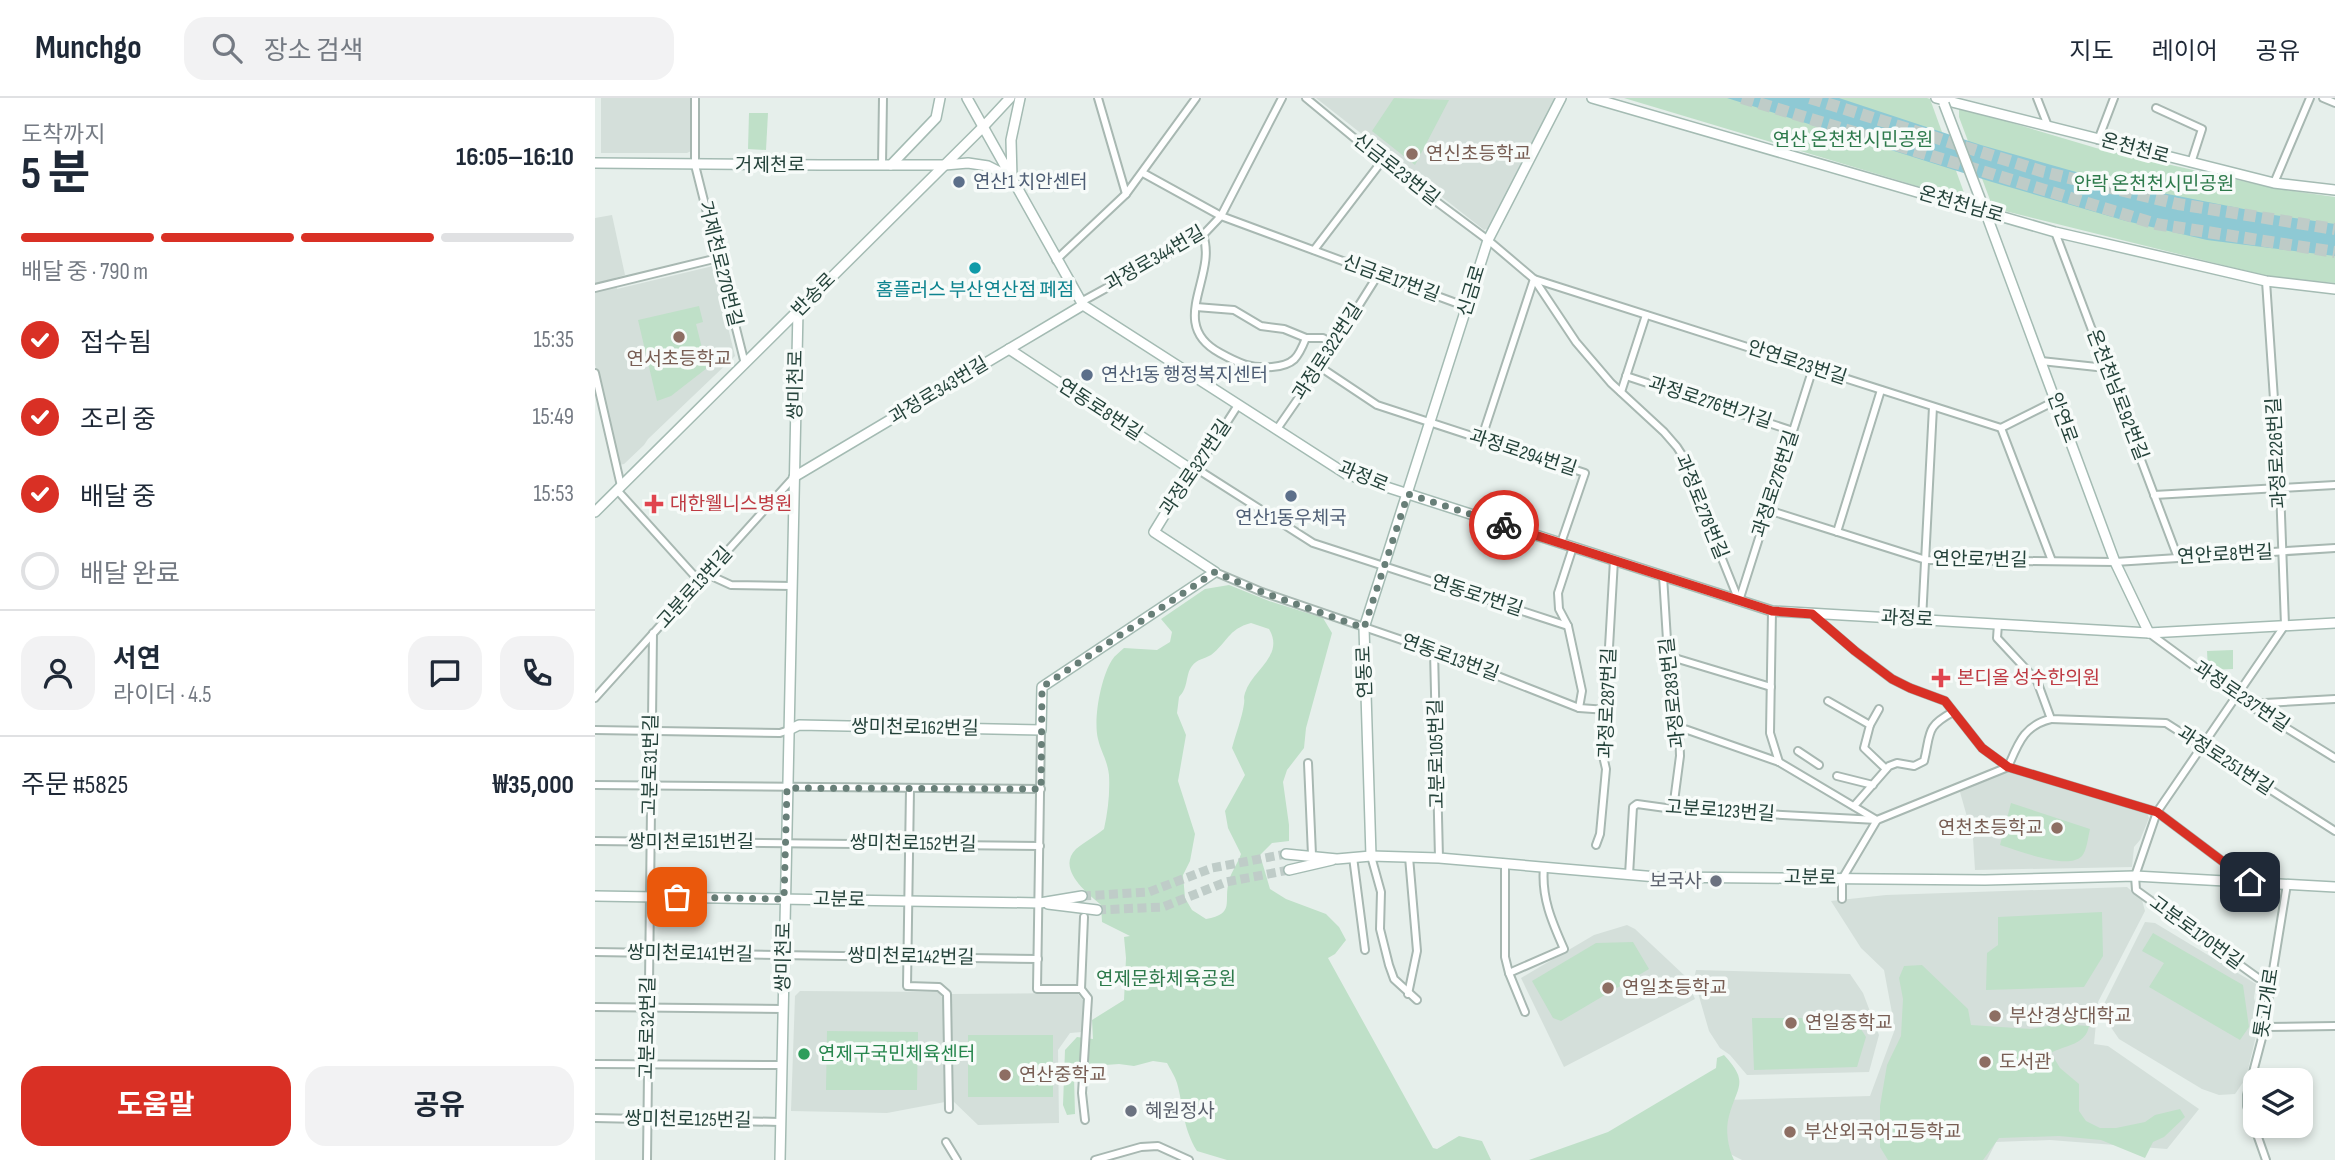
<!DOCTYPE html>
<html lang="ko">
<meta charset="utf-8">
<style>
body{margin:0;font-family:"Sofia Sans Condensed","Noto Sans KR",sans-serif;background:#f2f2f3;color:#1f2937;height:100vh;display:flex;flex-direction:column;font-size:26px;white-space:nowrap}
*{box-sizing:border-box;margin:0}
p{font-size:23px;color:#747a83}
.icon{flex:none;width:38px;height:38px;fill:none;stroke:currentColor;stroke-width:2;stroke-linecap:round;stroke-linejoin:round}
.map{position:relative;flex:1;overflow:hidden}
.panel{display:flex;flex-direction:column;background:#fff;width:595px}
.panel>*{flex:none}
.fabs{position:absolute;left:1648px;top:970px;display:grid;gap:14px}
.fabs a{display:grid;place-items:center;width:70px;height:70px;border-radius:14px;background:#fff;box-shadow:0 4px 10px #0003;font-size:35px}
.pin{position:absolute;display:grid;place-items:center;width:60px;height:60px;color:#fff;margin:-30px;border-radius:14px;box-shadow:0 4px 10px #0006}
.courier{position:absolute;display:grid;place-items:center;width:70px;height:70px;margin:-35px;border:5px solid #d93025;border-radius:50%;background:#fff;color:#222;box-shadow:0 2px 9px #0007}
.overview em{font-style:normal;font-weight:700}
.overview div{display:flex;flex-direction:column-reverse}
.overview{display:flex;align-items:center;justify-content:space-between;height:119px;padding:0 21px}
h1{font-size:46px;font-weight:700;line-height:52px}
.bar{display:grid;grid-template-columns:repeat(4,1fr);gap:10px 7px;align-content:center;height:84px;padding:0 21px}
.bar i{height:9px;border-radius:5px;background:#e0e1e3}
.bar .selected{background:#d93025}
.bar p{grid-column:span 4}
.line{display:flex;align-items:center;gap:18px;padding:0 21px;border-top:2px solid #e0e1e3}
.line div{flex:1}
.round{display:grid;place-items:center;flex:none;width:74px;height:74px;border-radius:21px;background:#f2f2f3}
ol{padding:0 21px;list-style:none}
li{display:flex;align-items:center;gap:21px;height:77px}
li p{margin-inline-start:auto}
li .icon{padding:7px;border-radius:50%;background:#d93025;color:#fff;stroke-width:4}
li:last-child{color:#747a83}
li i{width:38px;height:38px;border:4px solid #e0e1e3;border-radius:50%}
.action{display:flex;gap:14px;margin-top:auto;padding:14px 21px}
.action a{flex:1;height:80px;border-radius:21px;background:#d93025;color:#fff;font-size:28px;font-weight:700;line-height:80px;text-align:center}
.action a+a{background:#f2f2f3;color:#1f2937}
header{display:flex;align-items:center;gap:42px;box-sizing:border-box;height:98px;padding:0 35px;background:#fff;border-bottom:2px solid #e0e1e3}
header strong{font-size:33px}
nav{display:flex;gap:38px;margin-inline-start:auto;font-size:24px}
.search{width:490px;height:63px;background:#f2f2f3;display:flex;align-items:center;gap:18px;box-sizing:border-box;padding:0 24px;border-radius:21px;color:#747a83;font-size:26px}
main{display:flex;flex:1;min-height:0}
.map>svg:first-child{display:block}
</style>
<header>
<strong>Munchgo</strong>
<div class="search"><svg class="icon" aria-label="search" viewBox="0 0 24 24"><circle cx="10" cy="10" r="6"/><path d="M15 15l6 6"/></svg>장소 검색</div>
<nav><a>지도</a><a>레이어</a><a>공유</a></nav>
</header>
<main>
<section class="panel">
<div class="overview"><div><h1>5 분</h1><p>도착까지</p></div><em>16:05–16:10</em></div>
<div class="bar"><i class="selected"></i><i class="selected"></i><i class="selected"></i><i></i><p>배달 중 · 790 m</p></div>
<ol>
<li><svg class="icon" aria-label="check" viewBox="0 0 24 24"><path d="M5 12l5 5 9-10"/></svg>접수됨<p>15:35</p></li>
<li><svg class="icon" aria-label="check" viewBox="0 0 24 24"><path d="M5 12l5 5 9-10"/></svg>조리 중<p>15:49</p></li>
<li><svg class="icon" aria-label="check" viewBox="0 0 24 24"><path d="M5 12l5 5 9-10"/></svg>배달 중<p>15:53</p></li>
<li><i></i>배달 완료</li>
</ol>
<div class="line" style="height:126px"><a class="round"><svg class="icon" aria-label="person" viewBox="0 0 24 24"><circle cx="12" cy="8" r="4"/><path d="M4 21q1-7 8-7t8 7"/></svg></a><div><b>서연</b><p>라이더 · 4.5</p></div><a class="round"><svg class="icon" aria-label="chat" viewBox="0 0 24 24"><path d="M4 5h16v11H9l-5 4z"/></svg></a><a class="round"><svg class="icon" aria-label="phone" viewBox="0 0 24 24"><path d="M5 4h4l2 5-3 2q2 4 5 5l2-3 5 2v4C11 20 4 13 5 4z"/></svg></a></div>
<div class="line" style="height:91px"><div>주문 #5825</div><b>₩35,000</b></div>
<div class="action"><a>도움말</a><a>공유</a></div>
</section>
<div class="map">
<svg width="1740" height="1062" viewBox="0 0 1740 1062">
<rect width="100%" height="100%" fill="#e6efeb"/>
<g fill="#d4dfda">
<polygon points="6,0 96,0 96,53 92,55 6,55"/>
<polygon points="721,0 959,0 959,2 894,130 889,132"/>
<polygon points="17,117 30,177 20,180 22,191 118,168 140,258 53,341 49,347 29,366 24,367 0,266 0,120"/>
<polygon points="1411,673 1552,715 1554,720 1545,742 1539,749 1537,769 1380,772 1378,740 1365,694"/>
<polygon points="1532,789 1547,802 1550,813 1503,904 1499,946 1513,948 1604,1011 1572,1051 1455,1042 1401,1044 1392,1062 1147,1062 1131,1054 1129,1002 1275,998 1300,931 1289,872 1266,850 1236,803 1291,797"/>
<polygon points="1550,824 1560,825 1661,886 1659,900 1665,921 1651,980 1640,996 1624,997 1607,991 1524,941 1511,922 1508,908"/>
<polygon points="1032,827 1040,831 1090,878 1100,901 969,969 926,880 999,837"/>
<polygon points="1101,872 1255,876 1268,895 1284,937 1274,974 1152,977 1135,957 1125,950 1114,933 1099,881"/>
<polygon points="205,893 343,894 348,900 350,1004 292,1015 196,1013 200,898"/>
<polygon points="482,895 489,903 487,934 475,935 463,952 464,1025 383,1027 358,1003 356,896"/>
</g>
<g fill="#bfe0c8" fill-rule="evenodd">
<polygon points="799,0 854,2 820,67 777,33"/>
<polygon points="1029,0 1332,0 1335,1 1372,103"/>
<polygon points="1367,10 1501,50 1678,90 1740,99 1740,185 1672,178 1398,110 1364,19 1364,11"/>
<polygon points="154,15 173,15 171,52 153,51"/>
<polygon points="104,208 108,224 101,226 112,270 76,298 62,303 43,222"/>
<path d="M634,487l40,16 54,17 9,15 -26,95 -2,20 -17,22 -4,12 6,43v16l-17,2 -12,12 10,34 16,10 40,15 13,13 7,13 -11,14 -7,4 105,190 4,1 22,-13 23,5 9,19h-264l-30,-9c-15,-25 -13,-43 -20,-68 -2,-7 -7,-14 -10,-20l-14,-2 -19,5 -15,-2 -42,3 -3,9 1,38 -8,1 -4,-10 2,-55 12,-13 16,2 -1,-19 32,-20 2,-42 -2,-21 6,-1 -28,-14 -1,-17c-14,-12 -45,-36 -25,-56 8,-7 20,-13 28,-20 4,-18 6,-36 5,-54 -2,-16 -8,-23 -11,-36 -5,-20 3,-62 14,-79 3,-5 8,-8 12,-12l33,2 13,-8 2,-10 -11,-13 44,-30zM656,525l18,6c16,27 -17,41 -24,64 -2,7 0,4 -1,11 -2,14 -8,29 -12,44l13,27 -20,36 3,17 13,26c-3,9 -10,18 -12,27 -6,20 7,33 -23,38l-14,-9 -7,-12 -2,-23 7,-14 5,-27 -17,-53 8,-46 -9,-22 2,-16c10,-10 6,-22 13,-31 5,-7 12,-7 19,-11 16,-12 17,-26 40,-32z"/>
<polygon points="1638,552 1638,571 1613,572 1612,553"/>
<path d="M1416,705l79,26c-2,8 -3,21 -8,27 -14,15 -65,-6 -82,-11z"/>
<polygon points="1507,814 1508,858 1489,889 1391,892 1392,855 1403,847 1403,819"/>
<polygon points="1558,835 1648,887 1654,929 1645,942 1554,889 1569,865 1547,853"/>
<polygon points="1038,844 1054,871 966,923 958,920 937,883 1001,845"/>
<path d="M1327,867l46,44 3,16 60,4 29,-5 29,2c-3,19 -24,19 -38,27l9,15 19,16v27l7,10 14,7h16l29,-6 10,-7 25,-6 5,8 -21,20 -11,5 -8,16 -44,-18 -42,-4 -60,2 -16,22h-95l-8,-13v-41l7,-41 14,-29 2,-37 -4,-21 5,-12z"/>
<polygon points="1157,920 1259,920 1271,939 1262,969 1159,972"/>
<polygon points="232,933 323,934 322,992 231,992"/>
<rect x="373" y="937" width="85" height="62"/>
<path d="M1129,957c26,28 13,31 5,61 -4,13 -1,32 5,44h-205l79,-28 108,-64 1,-10z"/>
</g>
<polygon fill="#8ec9d4" points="1132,0 1244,0 1386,47 1527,87 1679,117 1740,126 1740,158 1612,142 1531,123 1397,84"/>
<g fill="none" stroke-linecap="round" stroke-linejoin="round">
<g stroke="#bfccc8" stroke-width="9" stroke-dasharray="9 4.5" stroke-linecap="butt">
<polyline points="487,798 554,794 617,770 691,756"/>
<polyline points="502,812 568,809 631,784 694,772"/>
</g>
<g stroke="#bfccc8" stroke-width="12" stroke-dasharray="12 6" stroke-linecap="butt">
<polyline points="1147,0 1561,126 1740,154"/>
<polyline points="1215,0 1449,74 1583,106 1740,131"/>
</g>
<defs>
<g id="street">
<polyline points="100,0 100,67 150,266"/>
<polyline points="503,0 531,96"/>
<polyline points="711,0 787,63 893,142 939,181 981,244 1016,285 1069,334 1082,349 1091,363 1107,411 1144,503"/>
<polyline points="1442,0 1453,28"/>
<polyline points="1728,0 1740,5"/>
<polyline points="1561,10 1607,31 1596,65"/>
<polyline points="1503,42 1519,0"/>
<polyline points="287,67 288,0"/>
<polyline points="548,75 626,118 872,209"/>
<polyline points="1679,85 1715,0"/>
<polyline points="1460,134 1583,460"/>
<path d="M608,137c15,41 -37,89 17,118 18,10 31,16 52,14 22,-2 26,-9 34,-29h17l11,7"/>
<polyline points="719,152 787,63"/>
<polyline points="461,162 531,96 601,0"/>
<polyline points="1671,183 1685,390 1690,527 1562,714 1540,778 1541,792 1663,880 1675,883"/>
<polyline points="0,190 123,160"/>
<polyline points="486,204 608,137 626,118 687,0"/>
<polyline points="601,209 639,212 666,228 689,231 711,240"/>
<polyline points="1446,263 1511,270"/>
<polyline points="725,269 782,307 990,375 966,445"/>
<polyline points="0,275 26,388"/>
<polyline points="1031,278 1198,333"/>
<polyline points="1026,294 1051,217"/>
<polyline points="1406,330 1457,463"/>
<polyline points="682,331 725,269 783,177"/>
<polyline points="886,342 939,181 1406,330 1460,303"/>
<polyline points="602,371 718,445 973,528"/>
<polyline points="599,372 602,371 643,307"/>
<polyline points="22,392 105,484"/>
<polyline points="1559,397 1740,387"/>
<polyline points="1173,412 1331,462 1520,464 1740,450"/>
<polyline points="1242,434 1286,292"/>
<polyline points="978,449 963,495 964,511 973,528 987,593 984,610"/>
<polyline points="620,474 667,494 839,553 984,610 1012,612"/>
<polyline points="112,476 136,487 197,488"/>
<polyline points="1068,478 1073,558 1078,601 1084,629 1085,658 1078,711"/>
<polyline points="1144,503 1218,270"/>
<polyline points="1177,513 1175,635 1184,664"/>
<polyline points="1217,516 1260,553 1297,581 1315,590 1350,603 1387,650 1413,669 1562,714 1655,784"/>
<polyline points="1327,522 1338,309"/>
<polyline points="1403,526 1402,540 1442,583 1456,621 1571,625 1740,733"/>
<polyline points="1554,535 1641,599 1740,660"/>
<polyline points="839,553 844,760"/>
<polyline points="1073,558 1176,589"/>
<polyline points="0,600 199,379"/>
<polyline points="1233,603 1275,627 1269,650 1291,671"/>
<polyline points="1651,606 1740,601"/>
<polyline points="1275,627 1284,611"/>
<polyline points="1084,629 1184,664 1280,721"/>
<polyline points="0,632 185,635 194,632"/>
<polyline points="446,632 442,891 486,891"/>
<polyline points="1203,653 1224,667"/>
<polyline points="713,665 717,757"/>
<polyline points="1242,678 1278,687"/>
<polyline points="0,687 446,691"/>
<polyline points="315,691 312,888 344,889 352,896 354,1011"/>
<path d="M1259,708l35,-40 8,-3 17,3 10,-5c7,-28 1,-34 29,-49"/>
<polyline points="0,743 445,748"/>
<polyline points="1001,747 1005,736 1011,671 1008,658 1009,639 1015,624 1012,612 1012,584 1019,462"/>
<polyline points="776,758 786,794 785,831 794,867 799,881 822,902"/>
<polyline points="758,759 770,852"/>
<polyline points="910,765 910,859 914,875 930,914"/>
<polyline points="1034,777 1038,709 1042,706 1078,711 1282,722"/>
<path d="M1247,801v-20l35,-59 131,-53c10,-23 16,-42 43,-48"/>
<polyline points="0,854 443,861"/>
<path d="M914,875l55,-24c-12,-27 -23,-52 -20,-82"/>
<polyline points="486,891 493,900 487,995 490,1022"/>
<polyline points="486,891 489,819"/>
<polyline points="813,896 822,853 814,759"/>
<polyline points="0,909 188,911"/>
<polyline points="1669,929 1740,928"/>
<polyline points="0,966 187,967"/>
<polyline points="0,1020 185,1024"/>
<polyline points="351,1044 362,1062"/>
<polyline points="52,1062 58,535"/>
<polyline points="500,1062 546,1049 563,1048 594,1062"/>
<polyline points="1671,1062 1652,1008 1652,997 1667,940 1692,786"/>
</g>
<g id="secondary">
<polyline points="372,0 488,207 751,376 1177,513 1554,535 1740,525"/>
<polyline points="997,0 1460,134 1671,183 1740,191"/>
<polyline points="1341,0 1679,85 1740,92"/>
<polyline points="0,65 225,67 350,67 373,65 393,68 417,80 416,42 425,0"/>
<polyline points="296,67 341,20 345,0"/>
<polyline points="1390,113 1520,464 1554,535"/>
<polyline points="199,379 488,207"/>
<polyline points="0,414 388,29 415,0"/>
<polyline points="194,632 204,627 446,632 447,589 620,474 559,434 597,372 414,251"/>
<polyline points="691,756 742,761 776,758 844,760 1062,779 1390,782 1540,778 1740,789"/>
<polyline points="776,758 769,530 893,142 966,0"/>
<polyline points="694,772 737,762"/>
<polyline points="0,798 445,805 487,798"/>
<polyline points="453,806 502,812"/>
<polyline points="185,1062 203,212"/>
</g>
</defs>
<use href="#street" stroke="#a8b8b2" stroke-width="10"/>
<use href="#secondary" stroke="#a4bbb3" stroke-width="12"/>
<use href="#street" stroke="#fff" stroke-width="6"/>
<use href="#secondary" stroke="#fff" stroke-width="9"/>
<defs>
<polyline id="secondary-bridge" points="1349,6 1386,103"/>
</defs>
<use href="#secondary-bridge" stroke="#a4bbb3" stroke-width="12" stroke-linecap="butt"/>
<use href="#secondary-bridge" stroke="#fff" stroke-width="9"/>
</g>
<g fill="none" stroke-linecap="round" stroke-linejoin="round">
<polyline stroke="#687f78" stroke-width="7" stroke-dasharray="0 12.6" points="82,799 189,801 192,690 446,691 447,589 620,474 667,494 769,530 813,396 909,427"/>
<polyline stroke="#d93025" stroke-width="9" points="909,427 1177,513 1217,516 1260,553 1297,581 1315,590 1350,603 1387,650 1413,669 1562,714 1655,784"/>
</g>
<g fill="#8d6e63" stroke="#f7fbf9" stroke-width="2.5">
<circle cx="817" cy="56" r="7"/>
<circle cx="84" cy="239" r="7"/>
<circle cx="1462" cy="730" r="7"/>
<circle cx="1013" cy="890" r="7"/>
<circle cx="1400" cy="918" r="7"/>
<circle cx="1196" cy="925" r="7"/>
<circle cx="1390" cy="964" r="7"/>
<circle cx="410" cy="977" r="7"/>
<circle cx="1195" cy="1034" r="7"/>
</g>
<g fill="#5c6f8a" stroke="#f7fbf9" stroke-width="2.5">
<circle cx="364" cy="84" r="7"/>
<circle cx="492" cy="277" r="7"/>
<circle cx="696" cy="398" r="7"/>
</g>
<circle fill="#0f9aa8" stroke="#f7fbf9" stroke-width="2.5" cx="380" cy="170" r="7"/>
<g fill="#e0444e" stroke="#f7fbf9" stroke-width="2.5">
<path d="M55.5 395.5h7v7h7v7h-7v7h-7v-7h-7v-7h7z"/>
<path d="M1342.5 569.5h7v7h7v7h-7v7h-7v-7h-7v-7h7z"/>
</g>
<g fill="#6b7280" stroke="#f7fbf9" stroke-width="2.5">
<circle cx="1121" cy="783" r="7"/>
<circle cx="536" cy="1013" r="7"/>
</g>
<circle fill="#2e9e5b" stroke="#f7fbf9" stroke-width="2.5" cx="209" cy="956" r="7"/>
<g text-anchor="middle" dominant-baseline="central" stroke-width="7" stroke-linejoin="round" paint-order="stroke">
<g font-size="19" fill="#2d7a4b" stroke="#f7fbf9">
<text x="1258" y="42">연산 온천천시민공원</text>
<text x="1559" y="86">안락 온천천시민공원</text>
<text x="571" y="881">연제문화체육공원</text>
</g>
<g font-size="19" fill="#24423a" stroke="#f7fbf9">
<text transform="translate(1540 51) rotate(15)">온천천로</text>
<text x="175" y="67">거제천로</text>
<text transform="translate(801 72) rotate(38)">신금로23번길</text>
<text transform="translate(1366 107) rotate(16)">온천천남로</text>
<text transform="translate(560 161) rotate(-30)">과정로344번길</text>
<text transform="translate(125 166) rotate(76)">거제천로270번길</text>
<text transform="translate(796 181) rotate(20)">신금로17번길</text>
<text transform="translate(877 193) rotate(-73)">신금로</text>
<text transform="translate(219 197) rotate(-45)">반송로</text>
<text transform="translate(733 254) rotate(-57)">과정로322번길</text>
<text transform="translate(1202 265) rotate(18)">안연로23번길</text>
<text transform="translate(201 287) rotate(-89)">쌍미천로</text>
<text transform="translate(344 293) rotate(-31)">과정로343번길</text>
<text transform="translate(1522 297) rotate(69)">온천천남로92번길</text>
<text transform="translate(1115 305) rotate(18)">과정로276번가길</text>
<text transform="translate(505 312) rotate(33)">연동로8번길</text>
<text transform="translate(1467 320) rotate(70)">안연로</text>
<text transform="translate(928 355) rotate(18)">과정로294번길</text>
<text transform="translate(1682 355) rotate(-93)">과정로226번길</text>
<text transform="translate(601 370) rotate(-56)">과정로327번길</text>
<text transform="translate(768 379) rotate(22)">과정로</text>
<text transform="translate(1181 386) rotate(-72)">과정로276번길</text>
<text transform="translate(1106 409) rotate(68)">과정로278번길</text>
<text transform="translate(1630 457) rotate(-3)">연안로8번길</text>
<text transform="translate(1385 462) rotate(1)">연안로7번길</text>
<text transform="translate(100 490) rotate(-48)">고분로13번길</text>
<text transform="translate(882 498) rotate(18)">연동로7번길</text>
<text transform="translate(1312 521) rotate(3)">과정로</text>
<text transform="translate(855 560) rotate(20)">연동로13번길</text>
<text transform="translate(770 574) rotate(-92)">연동로</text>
<text transform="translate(1078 595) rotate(-96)">과정로283번길</text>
<text transform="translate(1646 599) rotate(34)">과정로237번길</text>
<text transform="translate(1013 605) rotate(-88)">과정로287번길</text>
<text transform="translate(320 630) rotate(1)">쌍미천로162번길</text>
<text transform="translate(842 656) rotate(-91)">고분로105번길</text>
<text transform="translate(1630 663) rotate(33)">과정로251번길</text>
<text transform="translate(56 667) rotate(-89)">고분로31번길</text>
<text transform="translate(1125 713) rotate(4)">고분로123번길</text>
<text x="96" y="744">쌍미천로151번길</text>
<text transform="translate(318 746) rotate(1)">쌍미천로152번길</text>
<text transform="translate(1215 780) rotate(1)">고분로</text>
<text transform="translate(244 802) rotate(1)">고분로</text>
<text transform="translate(1601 835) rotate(36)">고분로170번길</text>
<text transform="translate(95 856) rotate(1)">쌍미천로141번길</text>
<text transform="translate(189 859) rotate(-89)">쌍미천로</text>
<text transform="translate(316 859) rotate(1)">쌍미천로142번길</text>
<text transform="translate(1672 905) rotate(-81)">톳고개로</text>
<text transform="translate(53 930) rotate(-89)">고분로32번길</text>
<text transform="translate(93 1022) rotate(1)">쌍미천로125번길</text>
</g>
<g font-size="19" fill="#785e54" stroke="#f7fbf9" text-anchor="start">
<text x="831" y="56">연신초등학교</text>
<text x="84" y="261" text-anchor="middle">연서초등학교</text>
<text x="1448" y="730" text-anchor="end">연천초등학교</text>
<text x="1027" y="890">연일초등학교</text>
<text x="1414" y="918">부산경상대학교</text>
<text x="1210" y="925">연일중학교</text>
<text x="1404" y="964">도서관</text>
<text x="424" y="977">연산중학교</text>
<text x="1209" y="1034">부산외국어고등학교</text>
</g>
<g font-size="19" fill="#4e5e75" stroke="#f7fbf9" text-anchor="start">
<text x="378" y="84">연산1 치안센터</text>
<text x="506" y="277">연산1동 행정복지센터</text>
<text x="696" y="420" text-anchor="middle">연산1동우체국</text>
</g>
<g font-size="19" fill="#0d838f" stroke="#f7fbf9">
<text x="380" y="192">홈플러스 부산연산점 페점</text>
</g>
<g font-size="19" fill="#be3a42" stroke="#f7fbf9" text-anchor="start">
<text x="75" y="406">대한웰니스병원</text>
<text x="1362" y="580">본디올 성수한의원</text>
</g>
<g font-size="19" fill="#5b616d" stroke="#f7fbf9" text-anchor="end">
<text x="1107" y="783">보국사</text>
<text x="550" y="1013" text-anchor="start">혜원정사</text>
</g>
<g font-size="19" fill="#27864d" stroke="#f7fbf9" text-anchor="start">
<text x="223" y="956">연제구국민체육센터</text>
</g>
</g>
</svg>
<div class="fabs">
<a><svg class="icon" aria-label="layers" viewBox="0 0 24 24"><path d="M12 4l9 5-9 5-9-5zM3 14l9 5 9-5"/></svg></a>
</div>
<div class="pin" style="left:82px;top:799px;background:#ea580c"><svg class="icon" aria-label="bag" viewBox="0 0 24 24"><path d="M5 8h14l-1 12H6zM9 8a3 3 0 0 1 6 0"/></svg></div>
<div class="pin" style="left:1655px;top:784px;background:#1f2937"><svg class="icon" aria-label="home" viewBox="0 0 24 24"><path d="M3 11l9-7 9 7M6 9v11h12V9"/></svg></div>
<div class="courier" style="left:909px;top:427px"><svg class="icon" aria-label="bike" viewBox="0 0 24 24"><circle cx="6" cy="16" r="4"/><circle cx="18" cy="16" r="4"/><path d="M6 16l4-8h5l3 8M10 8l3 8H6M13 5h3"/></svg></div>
</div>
</main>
